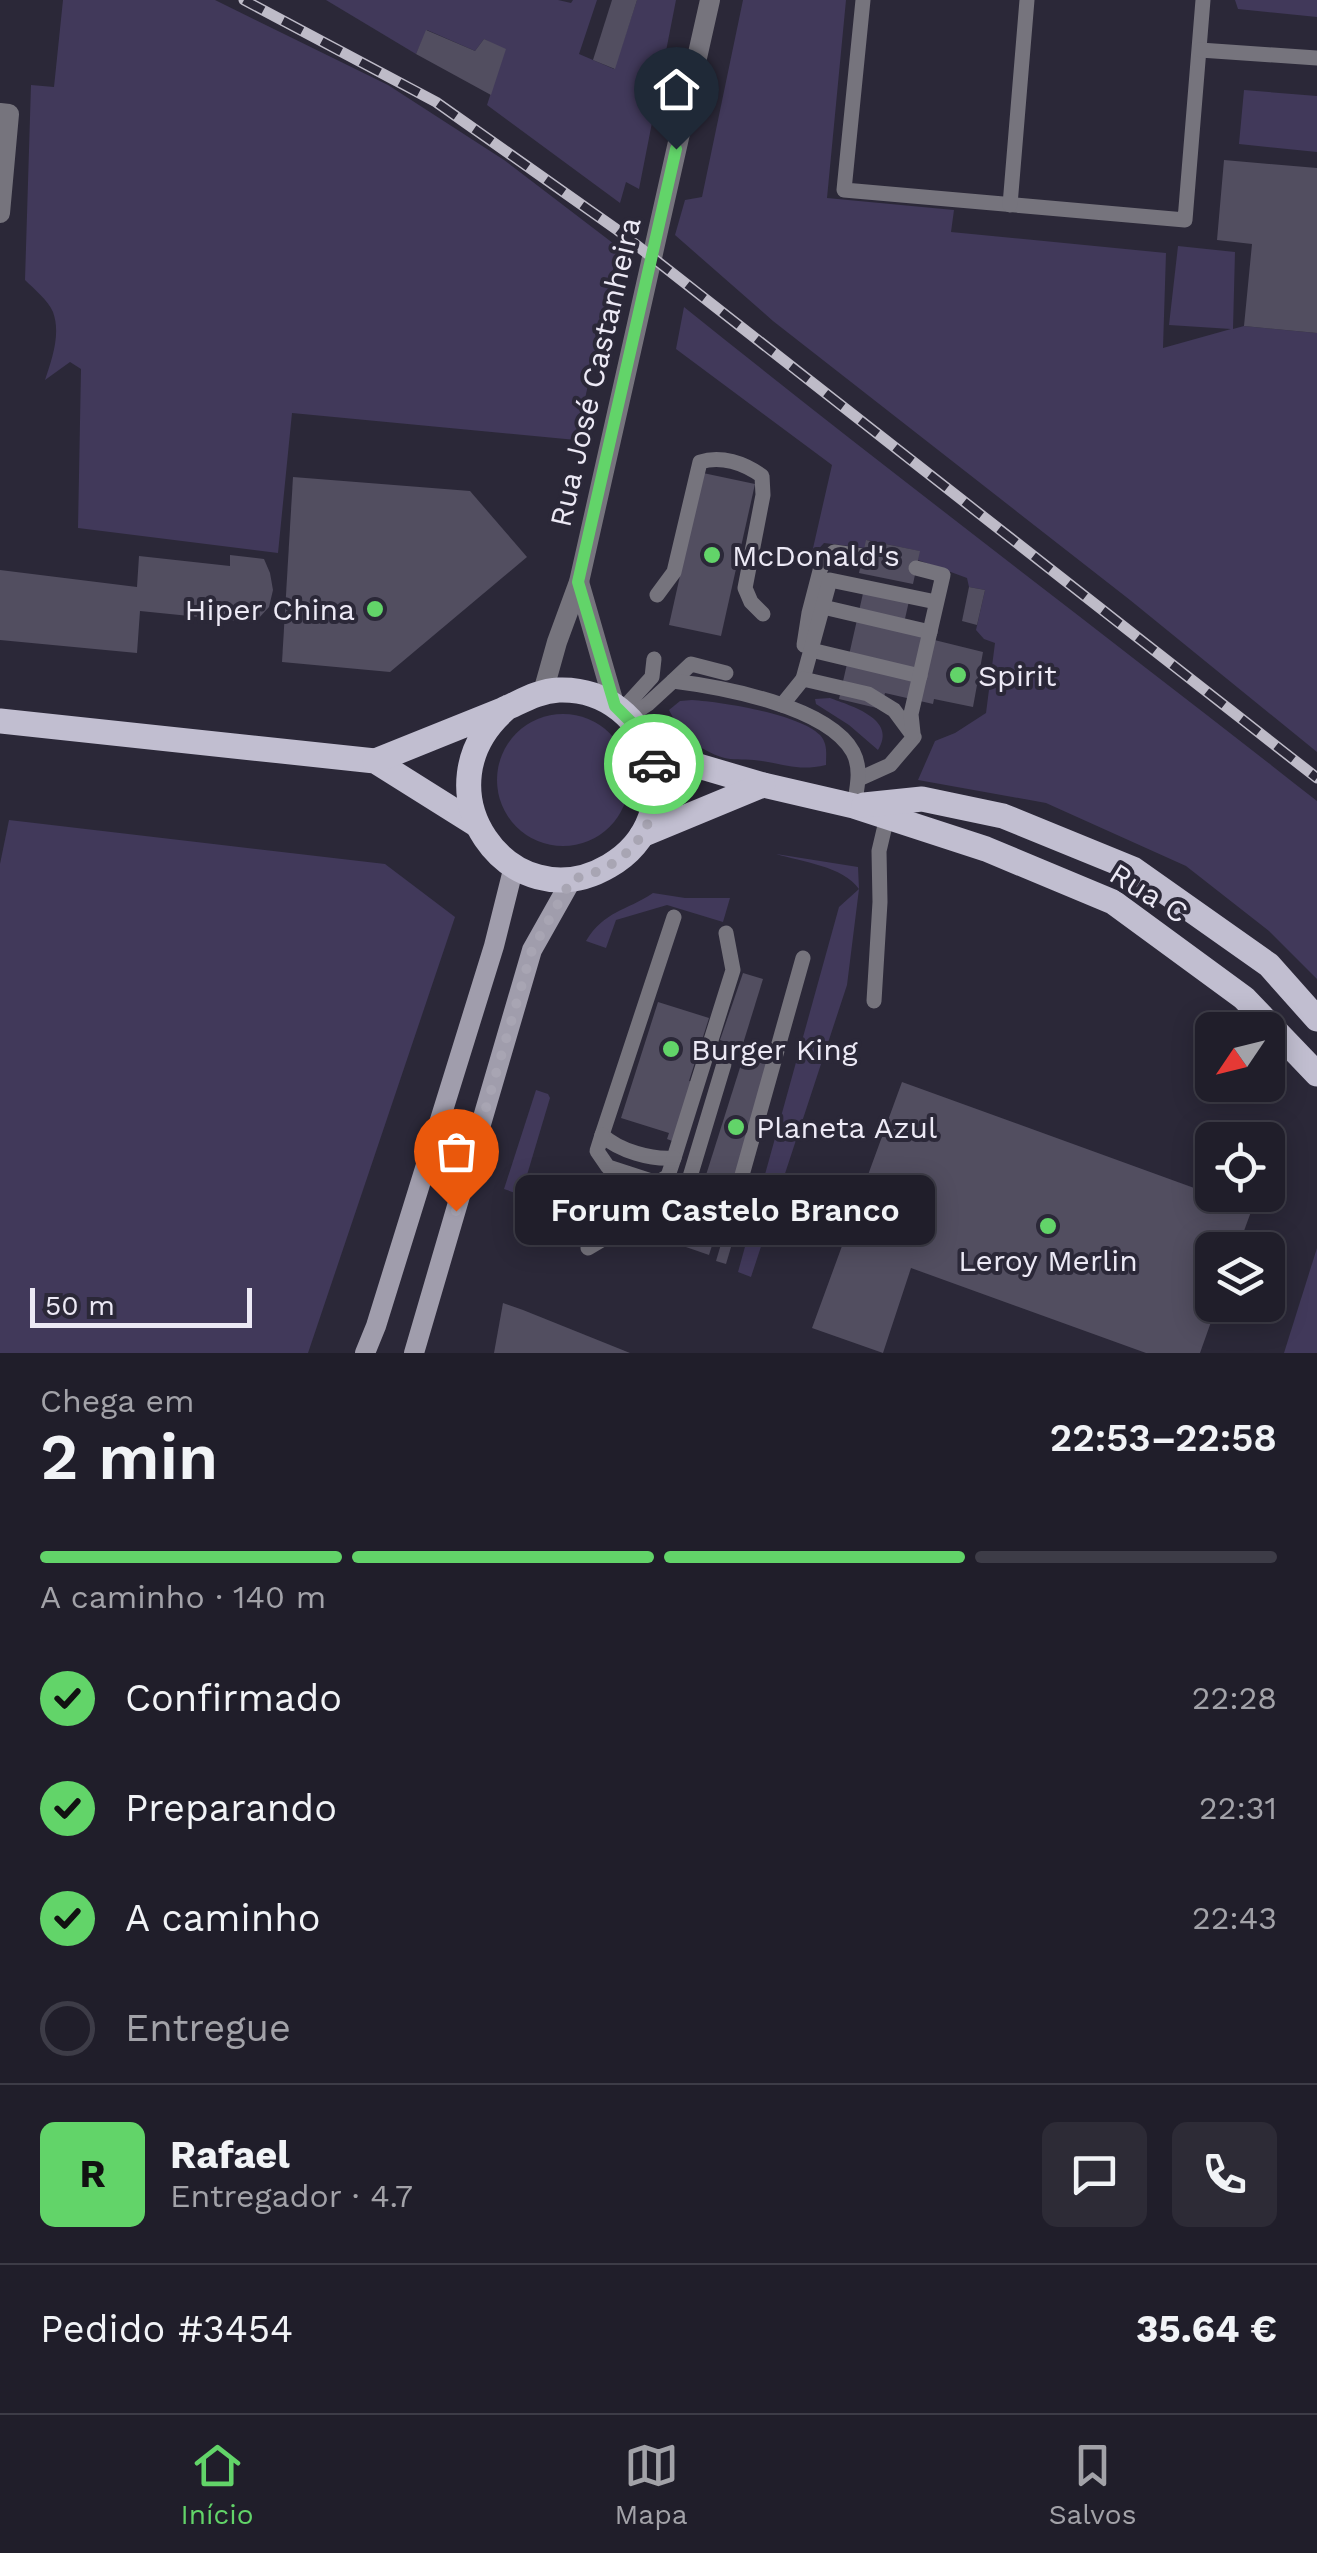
<!DOCTYPE html>
<html lang="pt">
<meta charset="utf-8">
<style>
body{margin:0;font-family:"Work Sans",sans-serif;background:#2d2b36;color:#f1f3f6;height:100vh;display:flex;flex-direction:column;font-size:38px;white-space:nowrap}
*{box-sizing:border-box;margin:0}
p{font-size:32px;color:#a2a2a8}
.icon{flex:none;width:55px;height:55px;fill:none;stroke:currentColor;stroke-width:2;stroke-linecap:round;stroke-linejoin:round}
.map{position:relative;height:1353px;overflow:hidden}
.drawer{display:flex;flex-direction:column;background:#201e2a;flex:1}
.drawer>*{flex:none}
.needle{width:65px;rotate:235deg}
.buttons{position:absolute;left:1195px;top:1012px;display:grid;gap:20px}
.buttons a{display:grid;place-items:center;width:90px;height:90px;border-radius:15px;background:#201e2a;box-shadow:0 5px 25px #0003,0 0 0 2px #3d3c47;font-size:50px}
.scale{position:absolute;left:30px;bottom:25px;width:222px;box-sizing:border-box;padding-left:10px;border:5px solid #ece9f5;border-top:0;font-size:28px;line-height:35px;white-space:nowrap;color:#ece9f5;-webkit-text-stroke:8px #2b2838;paint-order:stroke}
.pin{position:absolute;display:grid;place-items:center;width:85px;height:85px;color:#fff;margin:-102px -42px;border-radius:50% 50% 50% 0;rotate:-45deg;box-shadow:0 0 10px #0007}
.pin .icon{rotate:45deg}
.courier{position:absolute;display:grid;place-items:center;width:100px;height:100px;margin:-50px;border:8px solid #62d469;border-radius:50%;background:#fff;color:#222;box-shadow:0 2px 12px #0007}
.bubble{position:absolute;height:70px;border-radius:15px;background:#201e2a;box-shadow:0 5px 25px #0003,0 0 0 2px #3d3c47;font-size:32px;font-weight:600;line-height:70px;text-align:center}
.summary em{font-style:normal;font-weight:600}
.summary div{display:flex;flex-direction:column-reverse}
.summary{display:flex;align-items:center;justify-content:space-between;height:170px;padding:0 40px}
h1{font-size:65px;font-weight:600;line-height:75px}
.bar{display:grid;grid-template-columns:repeat(4,1fr);gap:15px 10px;align-content:center;height:120px;padding:0 40px}
.bar i{height:12px;border-radius:8px;background:#3d3c47}
.bar .current{background:#62d469}
.bar p{grid-column:span 4}
.line{display:flex;align-items:center;gap:25px;padding:0 40px;border-top:2px solid #3d3c47}
.line div{flex:1}
.round{display:grid;place-items:center;flex:none;width:105px;height:105px;border-radius:15px;background:#2d2b36}
ol{padding:0 40px;list-style:none}
li{display:flex;align-items:center;gap:30px;height:110px}
li p{margin-inline-start:auto}
li .icon{padding:10px;border-radius:50%;background:#62d469;color:#111;stroke-width:4}
li:last-child{color:#a2a2a8}
li i{width:55px;height:55px;border:5px solid #3d3c47;border-radius:50%}
.tabs{display:flex;justify-content:space-around;align-items:center;height:140px;border-top:2px solid #3d3c47;background:#201e2a;font-size:28px;color:#a2a2a8}
.tabs a{display:grid;justify-items:center;gap:5px}
.tabs .current{color:#62d469}
.map>svg:first-child{display:block}
</style>
<div class="map">
<svg width="1317" height="1353" viewBox="0 0 1317 1353">
<rect width="100%" height="100%" fill="#2b2838"/>
<g fill="#41395a">
<path d="M63,0h152l173,85 116,75 114,87 -42,193 -284,-27 -14,140 -200,-25 3,-159 -11,-7 -25,18c7,-21 16,-46 8,-68 -5,-12 -19,-23 -28,-32l6,-195 23,2z"/>
<polygon points="326,0 558,0 571,3 573,0 597,0 579,54 614,69 637,0 676,0 639,189 626,182 620,203 487,105 505,50 484,39 475,51 427,30 416,54"/>
<polygon points="743,0 846,0 827,198 954,210 951,232 1166,253 1163,348 1231,329 1169,325 1178,246 1235,252 1233,329 1244,326 1317,333 1317,752 1130,600 773,321 675,235 685,200 702,197"/>
<polygon points="1235,0 1317,0 1317,17 1238,9"/>
<polygon points="1244,90 1317,96 1317,152 1239,144"/>
<path d="M684,307c209,168 423,329 633,494v178l-48,-48 -83,-65 -140,-63 -128,-23 17,-39 20,-8 31,-20 9,-70 -11,-4 -8,-9 9,-40 -16,-3 -2,-9 -49,-18 1,-9 -52,-11 -2,8 -41,-5 -13,14 21,-92 -156,-116z"/>
<path d="M830,698c21,8 68,21 48,52l-29,-25 -33,-21 -1,-5z"/>
<path d="M692,700c30,2 107,14 128,35 8,9 6,19 6,30 -27,6 -38,0 -64,-4 -11,-2 -22,-1 -32,-2 -28,-5 -49,-25 -61,-49l11,-9z"/>
<circle cx="563" cy="780" r="66"/>
<polygon points="9,820 385,864 455,917 308,1353 0,1353 0,864"/>
<path d="M776,854l82,13 1,22 -12,96 -96,292 -13,-5 101,-365 20,-18c-16,-23 -57,-27 -83,-35z"/>
<path d="M653,893l32,5h45l-7,24 -56,-17 -51,15 -10,28 -20,-7c18,-30 40,-30 67,-48z"/>
<polygon points="536,1090 548,1094 550,1098 521,1195 504,1189"/>
<polygon points="597,1176 655,1192 593,1221 554,1208 564,1179 593,1188"/>
<polygon points="1317,1248 1317,1353 1284,1353"/>
</g>
<g fill="#524e60">
<polygon points="612,0 637,0 615,69 593,60"/>
<polygon points="426,30 475,51 484,39 506,49 491,95 416,54"/>
<polygon points="1224,160 1317,168 1317,333 1244,326 1252,244 1217,240"/>
<polygon points="703,473 755,484 721,636 669,625"/>
<polygon points="293,477 470,491 527,557 390,672 282,662"/>
<polygon points="866,540 920,551 913,584 859,573"/>
<polygon points="230,555 264,559 270,573 273,590 269,607 258,619 249,622 140,611 137,653 0,640 0,570 137,587 139,556 230,566"/>
<polygon points="969,587 985,590 977,625 962,621"/>
<polygon points="864,589 909,601 902,632 983,652 973,707 934,699 933,704 885,693 881,709 839,699"/>
<polygon points="743,973 763,979 742,1047 720,1040"/>
<polygon points="658,1002 709,1018 689,1081 694,1082 675,1142 667,1139 669,1133 621,1118"/>
<polygon points="744,1055 770,1063 727,1202 700,1194"/>
<polygon points="902,1082 1252,1209 1237,1250 1212,1250 1212,1305 1217,1305 1200,1353 1146,1353 911,1268 883,1353 812,1328"/>
<polygon points="668,1217 716,1233 709,1255 660,1238"/>
<polygon points="724,1234 734,1237 726,1264 716,1261"/>
<polygon points="503,1303 523,1310 630,1353 494,1353"/>
</g>
<g fill="none" stroke-linecap="round" stroke-linejoin="round">
<g stroke="#76747d" stroke-width="15">
<polyline points="863,0 844,190 1185,220 1203,0"/>
<polyline points="1200,50 1317,58"/>
<polyline points="1010,205 1027,0"/>
<path d="M657,595l17,-23 26,-110c21,-7 44,1 62,14l1,19 -18,93 6,14 12,12"/>
<polyline points="823,607 930,632"/>
<polyline points="804,645 809,613 821,567 834,552 863,556"/>
<polyline points="811,650 920,676"/>
<polyline points="803,679 830,580 936,602"/>
<polyline points="673,681 691,664 726,673"/>
<polyline points="782,705 803,679 868,694 894,710 914,737 890,765 859,779"/>
<polyline points="621,711 652,677 654,659"/>
<path d="M628,717l20,-13 25,-23c48,6 155,25 180,71 9,17 4,36 1,54"/>
<polyline points="913,733 911,714 943,575 916,568"/>
<path d="M674,917l-72,218c17,16 50,25 72,23l59,-188 -7,-37"/>
<polyline points="874,1001 880,902 879,851 887,817"/>
<polyline points="602,1135 597,1151 608,1167 651,1181 660,1181 668,1176 674,1158"/>
<polyline points="680,1210 724,1064"/>
<polyline points="588,1248 662,1204 728,1225 803,958"/>
</g>
<g stroke="#76747d" stroke-width="20">
<polyline points="0,113 9,114 0,213"/>
<polyline points="579,582 615,707"/>
<polyline points="543,692 557,642 579,582 710,0"/>
</g>
<g stroke="#a09dac" stroke-width="20">
<polyline points="365,1353 376,1326 494,946 514,866"/>
<polyline points="414,1353 532,950 572,879"/>
</g>
<g stroke="#c1bed0" stroke-width="25">
<polyline points="0,721 375,761 477,825"/>
<polyline points="651,752 763,785 854,806 986,849 1113,902 1244,998 1317,1074"/>
<path d="M375,761c42,-17 85,-34 127,-51 19,-8 35,-19 57,-20 97,-3 134,128 50,176 -99,58 -197,-79 -101,-159"/>
<polyline points="864,805 922,799 1003,816 1133,869 1269,965 1317,1019"/>
<polyline points="642,835 763,785"/>
</g>
<defs>
<polyline id="rail" points="244,0 436,102 616,229 1317,778"/>
</defs>
<use href="#rail" stroke="#bebbc8" stroke-width="11"/>
<use href="#rail" stroke="#2b2838" stroke-width="8" stroke-dasharray="22" stroke-linecap="butt"/>
</g>
<g fill="none" stroke-linecap="round" stroke-linejoin="round">
<path stroke="#a8a5b3" stroke-width="10" stroke-dasharray="0 18" d="M456,1211l76,-261 40,-71c58,-11 92,-56 82,-115"/>
<polyline stroke="#62d469" stroke-width="12" points="654,764 639,730 615,706 578,582 676,149"/>
</g>
<g fill="#62d469" stroke="#2b2838" stroke-width="4">
<circle cx="712" cy="555" r="10"/>
<circle cx="375" cy="609" r="10"/>
<circle cx="958" cy="675" r="10"/>
<circle cx="671" cy="1049" r="10"/>
<circle cx="736" cy="1127" r="10"/>
<circle cx="1048" cy="1226" r="10"/>
</g>
<g text-anchor="middle" dominant-baseline="central" stroke-width="8" stroke-linejoin="round" paint-order="stroke">
<g font-size="30" fill="#ece9f5" stroke="#2b2838">
<text transform="translate(595 372) rotate(-77)">Rua José Castanheira</text>
<text transform="translate(1149 893) rotate(32)">Rua C</text>
</g>
<g font-size="30" fill="#ece9f5" stroke="#2b2838" text-anchor="start">
<text x="732" y="555">McDonald's</text>
<text x="355" y="609" text-anchor="end">Hiper China</text>
<text x="978" y="675">Spirit</text>
<text x="691" y="1049">Burger King</text>
<text x="756" y="1127">Planeta Azul</text>
<text x="1048" y="1260" text-anchor="middle">Leroy Merlin</text>
</g>
</g>
</svg>
<div class="buttons">
<a><svg class="needle" viewBox="-14 -14 28 28"><path d="M0-13l5 13h-10z" fill="#e53935"/><path d="M0 13l5-13h-10z" fill="#a2a2a8"/></svg></a>
<a><svg class="icon" aria-label="locate" viewBox="0 0 24 24"><circle cx="12" cy="12" r="6"/><path d="M12 2v4M12 18v4M2 12h4M18 12h4"/></svg></a>
<a><svg class="icon" aria-label="layers" viewBox="0 0 24 24"><path d="M12 4l9 5-9 5-9-5zM3 14l9 5 9-5"/></svg></a>
</div>
<div class="scale">50 m</div>
<div class="pin" style="left:456px;top:1211px;background:#ea580c"><svg class="icon" aria-label="bag" viewBox="0 0 24 24"><path d="M5 8h14l-1 12H6zM9 8a3 3 0 0 1 6 0"/></svg></div>
<div class="pin" style="left:676px;top:149px;background:#1f2937"><svg class="icon" aria-label="home" viewBox="0 0 24 24"><path d="M3 11l9-7 9 7M6 9v11h12V9"/></svg></div>
<div class="courier" style="left:654px;top:764px"><svg class="icon" aria-label="car" viewBox="0 0 24 24"><path d="M5 17H2v-5l4-1 3-4h7l3 4 3 1v5h-3M9 17h6M6 11h13"/><circle cx="7" cy="17" r="2"/><circle cx="17" cy="17" r="2"/></svg></div>
<div class="bubble" style="left:515px;top:1175px;width:420px">Forum Castelo Branco</div>
</div>
<section class="drawer">
<div class="summary"><div><h1>2 min</h1><p>Chega em</p></div><em>22:53–22:58</em></div>
<div class="bar"><i class="current"></i><i class="current"></i><i class="current"></i><i></i><p>A caminho · 140 m</p></div>
<ol>
<li><svg class="icon" aria-label="check" viewBox="0 0 24 24"><path d="M5 12l5 5 9-10"/></svg>Confirmado<p>22:28</p></li>
<li><svg class="icon" aria-label="check" viewBox="0 0 24 24"><path d="M5 12l5 5 9-10"/></svg>Preparando<p>22:31</p></li>
<li><svg class="icon" aria-label="check" viewBox="0 0 24 24"><path d="M5 12l5 5 9-10"/></svg>A caminho<p>22:43</p></li>
<li><i></i>Entregue</li>
</ol>
<div class="line" style="height:180px"><b class="round" style="background:#62d469;color:#111">R</b><div><b>Rafael</b><p>Entregador · 4.7</p></div><a class="round"><svg class="icon" aria-label="chat" viewBox="0 0 24 24"><path d="M4 5h16v11H9l-5 4z"/></svg></a><a class="round"><svg class="icon" aria-label="phone" viewBox="0 0 24 24"><path d="M5 4h4l2 5-3 2q2 4 5 5l2-3 5 2v4C11 20 4 13 5 4z"/></svg></a></div>
<div class="line" style="height:130px"><div>Pedido #3454</div><b>35.64 €</b></div>
</section>
<nav class="tabs">
<a class="current"><svg class="icon" aria-label="home" viewBox="0 0 24 24"><path d="M3 11l9-7 9 7M6 9v11h12V9"/></svg>Início</a>
<a><svg class="icon" aria-label="map" viewBox="0 0 24 24"><path d="M3 6l6-2 6 2 6-2v14l-6 2-6-2-6 2zM9 4v14M15 6v14"/></svg>Mapa</a>
<a><svg class="icon" aria-label="saved" viewBox="0 0 24 24"><path d="M7 4h10v16l-5-4-5 4z"/></svg>Salvos</a>
</nav>
